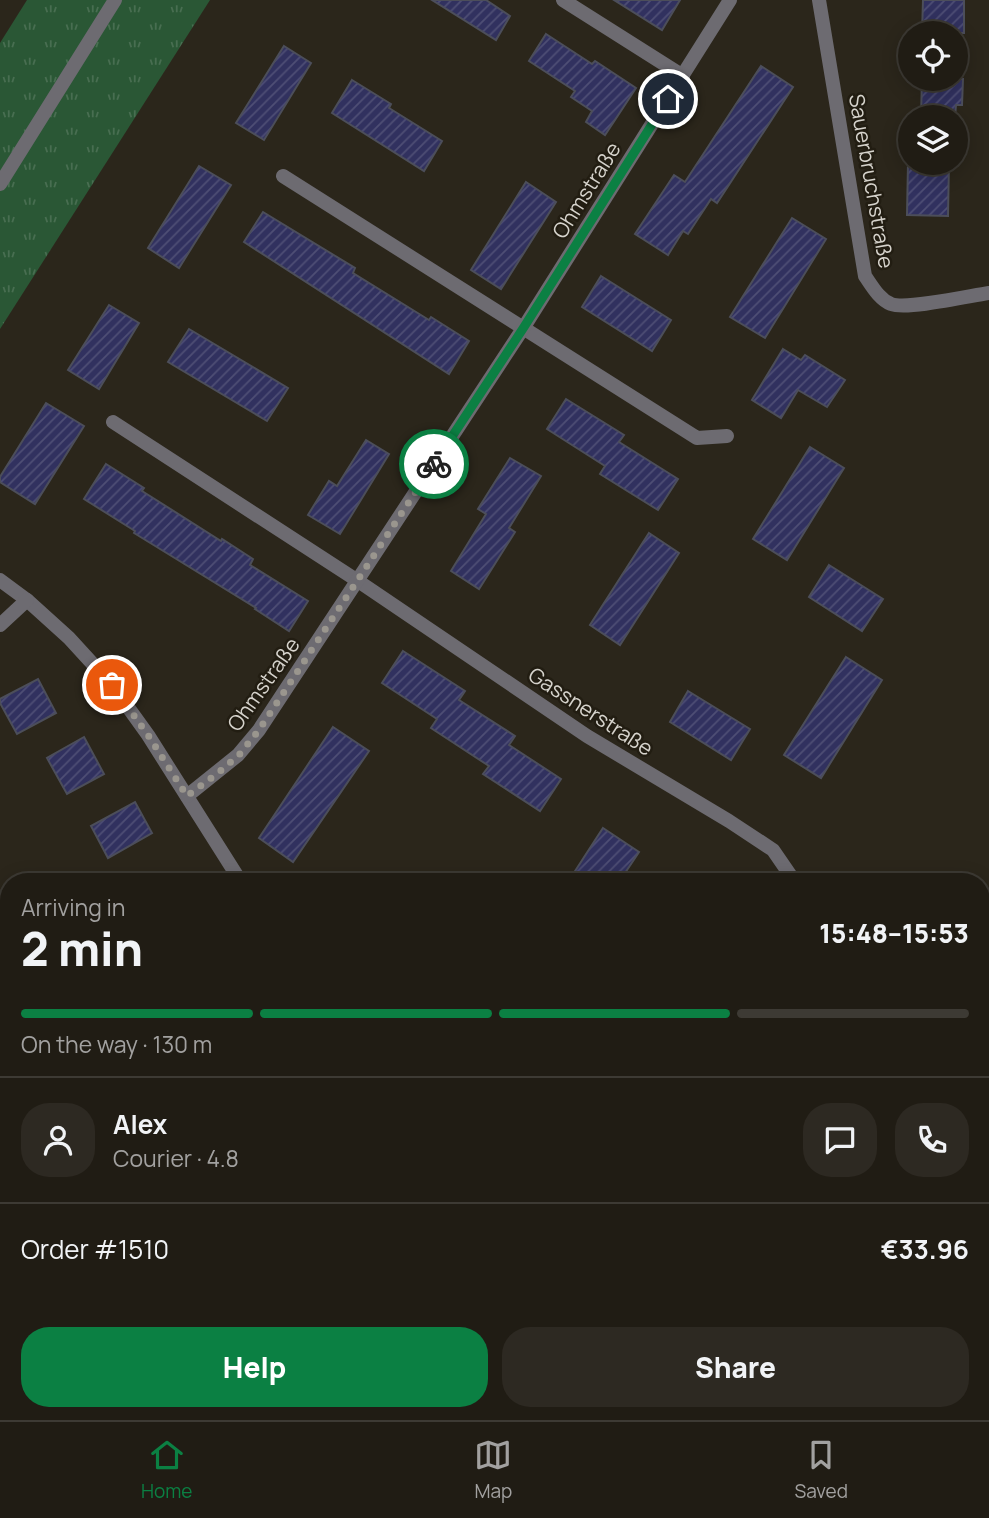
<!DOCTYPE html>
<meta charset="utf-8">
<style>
body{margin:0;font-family:Manrope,sans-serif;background:#2d2922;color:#f1f3f6;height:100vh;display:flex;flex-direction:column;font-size:26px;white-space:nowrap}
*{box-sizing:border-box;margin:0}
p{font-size:23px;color:#a2a1a0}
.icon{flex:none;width:38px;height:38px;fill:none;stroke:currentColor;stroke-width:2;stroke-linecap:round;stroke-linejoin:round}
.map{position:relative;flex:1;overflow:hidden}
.side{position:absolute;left:0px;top:873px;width:990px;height:548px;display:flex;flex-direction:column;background:#201c14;border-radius:28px 28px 0 0;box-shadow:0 4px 18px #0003,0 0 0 2px #3d3a34}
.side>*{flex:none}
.fabs{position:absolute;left:898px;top:21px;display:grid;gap:14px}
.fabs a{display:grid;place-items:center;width:70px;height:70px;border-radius:50%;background:#201c14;box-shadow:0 4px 18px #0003,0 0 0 2px #3d3a34;font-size:35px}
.pin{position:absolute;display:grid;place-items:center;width:60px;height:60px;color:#fff;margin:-30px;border:4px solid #fff;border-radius:50%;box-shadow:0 2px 7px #0007}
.courier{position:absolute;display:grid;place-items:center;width:70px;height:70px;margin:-35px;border:5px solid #0b8043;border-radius:50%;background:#fff;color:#222;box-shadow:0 2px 9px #0007}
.headline em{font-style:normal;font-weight:800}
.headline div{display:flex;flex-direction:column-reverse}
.headline{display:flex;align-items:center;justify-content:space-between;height:119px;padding:0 21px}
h1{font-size:46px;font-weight:800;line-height:52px}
.bar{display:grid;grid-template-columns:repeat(4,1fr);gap:10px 7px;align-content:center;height:84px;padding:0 21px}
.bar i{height:9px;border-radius:5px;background:#3d3a34}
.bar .active{background:#0b8043}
.bar p{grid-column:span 4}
.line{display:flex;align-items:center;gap:18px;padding:0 21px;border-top:2px solid #3d3a34}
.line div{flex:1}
.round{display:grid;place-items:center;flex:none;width:74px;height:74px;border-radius:28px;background:#2d2922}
.primary-button{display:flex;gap:14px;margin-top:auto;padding:14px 21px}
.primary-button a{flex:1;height:80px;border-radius:28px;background:#0b8043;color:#fff;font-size:28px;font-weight:800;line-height:80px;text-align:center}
.primary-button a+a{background:#2d2922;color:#f1f3f6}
.menu{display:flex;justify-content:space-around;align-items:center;height:98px;border-top:2px solid #3d3a34;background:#201c14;font-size:19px;color:#a2a1a0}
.menu a{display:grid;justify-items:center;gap:4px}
.menu .active{color:#0b8043}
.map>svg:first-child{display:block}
</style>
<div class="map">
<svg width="989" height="1420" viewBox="0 0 989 1420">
<defs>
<pattern id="grass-tufts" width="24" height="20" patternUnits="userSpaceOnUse" patternTransform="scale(1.75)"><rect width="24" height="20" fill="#2a5735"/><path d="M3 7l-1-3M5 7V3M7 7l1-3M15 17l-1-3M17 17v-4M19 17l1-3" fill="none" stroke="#486e51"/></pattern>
<pattern id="building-hatch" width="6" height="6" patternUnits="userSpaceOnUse" patternTransform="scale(1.75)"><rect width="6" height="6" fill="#31315f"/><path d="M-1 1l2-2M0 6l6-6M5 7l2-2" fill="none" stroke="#4e4e75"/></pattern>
</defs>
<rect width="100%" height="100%" fill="#2b261b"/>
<g fill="url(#grass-tufts)">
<polygon points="27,0 210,0 0,329 0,43"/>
<polygon points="989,1156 989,1420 701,1420 712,1412 982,1412 982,1167"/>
</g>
<g fill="url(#building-hatch)" stroke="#4c4e5a" stroke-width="2">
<polygon points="432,0 486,0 510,16 496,40"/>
<polygon points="614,0 680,0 662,30"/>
<polygon points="923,0 964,0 964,33 922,33"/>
<polygon points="546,34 592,64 595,61 636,88 605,135 586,122 592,111 571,97 575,91 529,61"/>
<polygon points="284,46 311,63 264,140 236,123"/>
<polygon points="761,66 793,87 717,203 711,199 688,234 683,231 668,255 635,234 674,175 685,182"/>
<polygon points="922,79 963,79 962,105 956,105 955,117 921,117"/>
<polygon points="352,80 391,104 389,108 442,141 424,171 332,113"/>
<polygon points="908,163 949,163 948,216 907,215"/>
<polygon points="199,166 231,185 179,268 148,248"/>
<polygon points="526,182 556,202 501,289 471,270"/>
<polygon points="263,212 355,268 353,273 429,320 431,317 469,341 449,374 244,242"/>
<polygon points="792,218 826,239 765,338 730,317"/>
<polygon points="601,276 671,320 652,351 582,307"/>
<polygon points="109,305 139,323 99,389 68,370"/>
<polygon points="189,329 288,388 267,421 168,362"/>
<polygon points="783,349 801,360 805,355 845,380 827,407 798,390 781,418 752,400"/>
<polygon points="566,399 624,435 619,442 678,479 658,510 600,474 605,466 547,429"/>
<polygon points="46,403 84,426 35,504 0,482 0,477"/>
<polygon points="366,440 389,454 340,534 308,515 329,481 337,486"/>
<polygon points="810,447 844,468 787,560 753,539"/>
<polygon points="510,458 541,476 509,528 515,532 479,589 451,571 486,514 478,509"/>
<polygon points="106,464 144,488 142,491 221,541 222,539 253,559 250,565 308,601 289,631 255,609 256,608 134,533 135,531 84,499"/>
<polygon points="649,533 679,553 620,645 590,625"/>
<polygon points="829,565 883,599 862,631 809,597"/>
<polygon points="403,651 465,691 459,700 515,736 509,745 561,779 540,811 483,774 489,766 431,728 437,719 382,683"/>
<polygon points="846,657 882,680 821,778 784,755"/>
<polygon points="38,679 56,713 17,734 0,703 0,699"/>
<polygon points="688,691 750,729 731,760 670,722"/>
<polygon points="333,727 369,751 293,862 259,838"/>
<polygon points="84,737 104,774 67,794 47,758"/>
<polygon points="135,802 152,833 108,858 91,826"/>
<polygon points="603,828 639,852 619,882 568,882"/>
</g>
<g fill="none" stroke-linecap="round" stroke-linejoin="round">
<g stroke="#6d6b71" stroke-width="14">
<polyline points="563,0 683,76"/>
<path d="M819,0l46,276c7,10 14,23 26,28 16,6 78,-8 98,-11"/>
<polyline points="283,176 697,438 727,436"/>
<polyline points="113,422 358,581 587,736 729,821 773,850 795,882"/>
<polyline points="0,580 27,600 69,638 112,685 148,735 241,882"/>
<polyline points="0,625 27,600"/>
<polyline points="187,796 238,755 259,730 524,327 730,0"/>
<polyline points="0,1062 9,1076"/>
<polyline points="219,1412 224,1420"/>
<polyline points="577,1412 581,1420"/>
<polyline points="429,1420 441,1412"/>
</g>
<polyline stroke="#6d6b71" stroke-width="14" points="0,184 115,0"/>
</g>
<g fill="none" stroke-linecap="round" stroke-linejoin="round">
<polyline stroke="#9a968e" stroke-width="7" stroke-dasharray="0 12.6" points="112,685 148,735 187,796 218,773 239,755 259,730 434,464"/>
<polyline stroke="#0b8043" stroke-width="9" points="434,464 524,327 668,99"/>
</g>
<g text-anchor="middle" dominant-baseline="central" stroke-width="5" stroke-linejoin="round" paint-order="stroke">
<g font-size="21" fill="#d6d3cc" stroke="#221d12">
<text transform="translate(872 181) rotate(80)">Sauerbruchstraße</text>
<text transform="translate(586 190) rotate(-58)">Ohmstraße</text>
<text transform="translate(263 684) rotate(-55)">Ohmstraße</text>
<text transform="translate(591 711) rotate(33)">Gassnerstraße</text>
</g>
</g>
</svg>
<div class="fabs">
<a><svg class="icon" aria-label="locate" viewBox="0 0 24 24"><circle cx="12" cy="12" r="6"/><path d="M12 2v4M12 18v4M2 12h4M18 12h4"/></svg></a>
<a><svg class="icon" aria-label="layers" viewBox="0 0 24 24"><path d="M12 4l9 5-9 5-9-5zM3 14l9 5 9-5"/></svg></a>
</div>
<div class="pin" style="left:112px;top:685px;background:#ea580c"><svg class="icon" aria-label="bag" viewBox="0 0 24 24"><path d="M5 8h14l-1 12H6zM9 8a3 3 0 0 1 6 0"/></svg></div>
<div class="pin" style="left:668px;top:99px;background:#1f2937"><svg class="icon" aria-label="home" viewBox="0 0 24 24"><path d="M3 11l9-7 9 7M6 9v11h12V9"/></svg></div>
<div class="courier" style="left:434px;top:464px"><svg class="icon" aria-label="bike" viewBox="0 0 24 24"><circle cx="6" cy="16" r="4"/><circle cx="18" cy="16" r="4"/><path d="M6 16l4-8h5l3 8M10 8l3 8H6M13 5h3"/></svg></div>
<section class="side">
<div class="headline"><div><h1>2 min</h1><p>Arriving in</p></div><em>15:48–15:53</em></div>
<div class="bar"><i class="active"></i><i class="active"></i><i class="active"></i><i></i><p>On the way · 130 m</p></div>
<div class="line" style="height:126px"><a class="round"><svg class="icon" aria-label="person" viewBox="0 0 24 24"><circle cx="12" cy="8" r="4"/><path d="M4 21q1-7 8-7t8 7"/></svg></a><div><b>Alex</b><p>Courier · 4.8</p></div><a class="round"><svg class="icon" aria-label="chat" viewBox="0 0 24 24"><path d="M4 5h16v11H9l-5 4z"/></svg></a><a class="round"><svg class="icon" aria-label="phone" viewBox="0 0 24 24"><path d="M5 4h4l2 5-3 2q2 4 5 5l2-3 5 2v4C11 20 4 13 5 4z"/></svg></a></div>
<div class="line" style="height:91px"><div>Order #1510</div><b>€33.96</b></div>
<div class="primary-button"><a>Help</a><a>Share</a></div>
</section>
</div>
<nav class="menu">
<a class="active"><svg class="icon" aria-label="home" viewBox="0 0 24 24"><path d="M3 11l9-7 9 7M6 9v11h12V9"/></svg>Home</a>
<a><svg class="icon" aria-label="map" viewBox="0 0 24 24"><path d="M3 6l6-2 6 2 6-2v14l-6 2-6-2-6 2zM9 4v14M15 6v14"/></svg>Map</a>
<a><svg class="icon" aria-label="saved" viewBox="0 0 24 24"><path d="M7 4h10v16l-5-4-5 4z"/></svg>Saved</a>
</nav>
